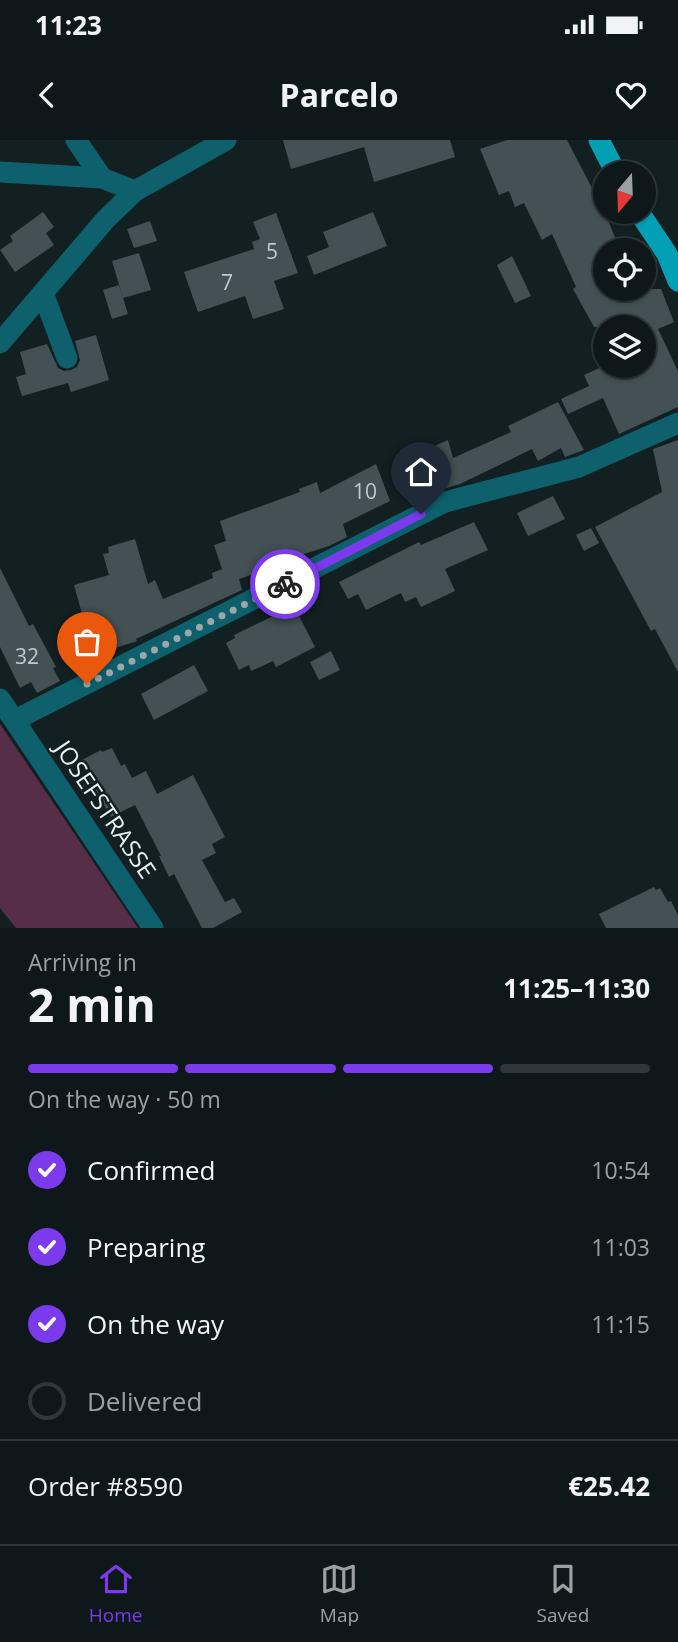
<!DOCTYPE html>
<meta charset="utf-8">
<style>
body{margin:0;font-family:"Open Sans",sans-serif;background:#1c2527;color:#f1f3f6;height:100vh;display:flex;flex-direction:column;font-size:26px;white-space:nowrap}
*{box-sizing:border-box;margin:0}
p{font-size:23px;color:#9ba0a2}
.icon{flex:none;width:38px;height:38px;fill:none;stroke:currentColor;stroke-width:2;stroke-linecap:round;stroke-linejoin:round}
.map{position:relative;height:788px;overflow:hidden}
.details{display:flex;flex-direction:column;background:#0e181a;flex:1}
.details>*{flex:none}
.needle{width:46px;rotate:199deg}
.buttons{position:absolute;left:593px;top:21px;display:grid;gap:14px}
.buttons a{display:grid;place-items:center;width:63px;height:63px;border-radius:50%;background:#0e181a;box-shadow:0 2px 5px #0004,0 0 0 2px #2e3739;font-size:35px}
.pin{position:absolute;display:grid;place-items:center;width:60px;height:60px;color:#fff;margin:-72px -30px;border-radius:50% 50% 50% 0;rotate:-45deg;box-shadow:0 0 7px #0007}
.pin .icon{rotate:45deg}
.courier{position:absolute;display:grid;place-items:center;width:70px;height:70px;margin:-35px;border:5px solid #7c3aed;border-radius:50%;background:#fff;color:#222;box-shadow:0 2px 9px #0007}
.head em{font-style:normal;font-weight:700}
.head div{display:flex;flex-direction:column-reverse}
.head{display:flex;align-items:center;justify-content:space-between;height:119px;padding:0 28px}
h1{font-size:46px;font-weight:700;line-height:52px}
.bar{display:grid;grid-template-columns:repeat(4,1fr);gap:10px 7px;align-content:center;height:84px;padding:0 28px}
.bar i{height:9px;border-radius:5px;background:#2e3739}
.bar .current{background:#7c3aed}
.bar p{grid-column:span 4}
.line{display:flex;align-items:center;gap:18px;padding:0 28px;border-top:2px solid #2e3739}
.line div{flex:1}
ol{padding:0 28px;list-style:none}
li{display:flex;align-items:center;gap:21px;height:77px}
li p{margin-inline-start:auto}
li .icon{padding:7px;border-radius:50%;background:#7c3aed;color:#fff;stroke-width:4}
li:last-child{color:#9ba0a2}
li i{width:38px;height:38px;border:4px solid #2e3739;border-radius:50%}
.status{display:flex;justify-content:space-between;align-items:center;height:49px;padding:0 35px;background:#0e181a;direction:ltr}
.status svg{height:19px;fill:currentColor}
header{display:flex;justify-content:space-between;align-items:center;height:91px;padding:0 28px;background:#0e181a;font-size:32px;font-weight:700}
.menu{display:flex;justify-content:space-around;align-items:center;height:98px;border-top:2px solid #2e3739;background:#0e181a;font-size:19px;color:#9ba0a2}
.menu a{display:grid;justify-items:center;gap:4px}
.menu .current{color:#7c3aed}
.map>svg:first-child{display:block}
</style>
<div class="status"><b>11:23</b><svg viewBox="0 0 49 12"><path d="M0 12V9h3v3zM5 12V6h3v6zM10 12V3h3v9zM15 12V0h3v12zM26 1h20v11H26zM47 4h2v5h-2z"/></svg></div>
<header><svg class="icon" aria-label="back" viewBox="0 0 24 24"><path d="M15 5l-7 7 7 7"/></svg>Parcelo<svg class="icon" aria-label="heart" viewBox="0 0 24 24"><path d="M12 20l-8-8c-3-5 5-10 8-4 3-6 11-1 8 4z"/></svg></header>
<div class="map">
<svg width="678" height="788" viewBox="0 0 678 788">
<rect width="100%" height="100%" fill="#132022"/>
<polygon fill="#562e49" points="0,584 138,788 16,788 0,768"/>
<g fill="#435154">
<polygon points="283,0 450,0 455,17 374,42 364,7 291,29"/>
<polygon points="507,0 567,0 593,50 599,47 606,58 606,75 620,110 606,110 606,149 661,149 674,182 658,189 678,231 678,267 619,294 603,258 568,274 561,259 589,246 584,235 604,226 644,226 644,187 594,187 573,149 576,147 552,94 542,100 524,63 515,67 509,51 499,55 480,9"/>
<polygon points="43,72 54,87 46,93 54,105 15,132 0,110 13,101 10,96"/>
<polygon points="373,72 387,106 314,135 307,116 329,107 323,92"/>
<polygon points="276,73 298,133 274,141 284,169 253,179 245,156 198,172 184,132 254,109 252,102 260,99 253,82"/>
<polygon points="150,81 157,101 134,108 127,89"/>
<polygon points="139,113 151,150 123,158 112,121"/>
<polygon points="512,116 531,156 515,163 497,125"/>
<polygon points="119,145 128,174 112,179 103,150"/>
<polygon points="96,195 109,240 71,252 68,243 22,256 16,237 26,234 20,212 47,204 58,228 64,231 71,230 77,227 80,220 75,201"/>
<polygon points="558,262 584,310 565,317 561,308 538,321 532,309 460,344 439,350 421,312 448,300 453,318 511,292 508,286"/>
<polygon points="678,300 678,532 655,489 651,491 595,387 662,352 653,309"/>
<polygon points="376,324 390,361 343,384 347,397 329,406 276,423 277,426 239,439 242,450 136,499 137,501 84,518 76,491 86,488 74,445 109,435 103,414 109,413 108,407 135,399 148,444 155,440 163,459 213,438 212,433 222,429 214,405 226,401 220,381 300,352 299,349 317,342 320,353"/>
<polygon points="553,356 565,379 528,396 517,373"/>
<polygon points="474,382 488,410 445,429 455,451 421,467 416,457 405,462 401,453 366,470 358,454 348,459 339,442 419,402 421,405"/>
<polygon points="591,388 599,403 584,411 576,395"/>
<polygon points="0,428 29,486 33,484 56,527 53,528 60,541 37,553 31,542 20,548 0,507"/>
<polygon points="294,466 315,507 276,527 273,521 251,531 249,525 239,530 226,503 235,498 234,495"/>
<polygon points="331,511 340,530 319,540 310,522"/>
<polygon points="194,525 208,551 154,580 141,554"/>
<polygon points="112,608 121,626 125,624 132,638 146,631 157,654 193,635 225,697 212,704 216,713 202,720 225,762 234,758 242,772 213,788 202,788 174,734 169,737 159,716 161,716 135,665 111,677 92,644 84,641 86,634 80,621 101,610 102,612"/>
<polygon points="654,747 656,750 660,748 668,762 671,761 678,775 678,788 606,788 599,774"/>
</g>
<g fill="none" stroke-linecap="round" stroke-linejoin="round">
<g stroke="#0d606c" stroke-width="21">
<polyline points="76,0 102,38 135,51"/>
<polyline points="0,32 102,38"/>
<polyline points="43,153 67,218"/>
<polyline points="0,203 106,79 135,51 226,0"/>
<polyline points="0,559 153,788"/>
<polyline points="15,580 445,362 579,327 678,283"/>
</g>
<g stroke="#009fb3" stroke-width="21">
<polyline points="599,0 616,33"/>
<polyline points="639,72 667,114 678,141"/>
</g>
</g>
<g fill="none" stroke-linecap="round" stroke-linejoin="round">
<polyline stroke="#9da7a9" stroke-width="7" stroke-dasharray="0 12.6" points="87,544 285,444"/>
<polyline stroke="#7c3aed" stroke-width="9" points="285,444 421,374"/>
</g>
<g text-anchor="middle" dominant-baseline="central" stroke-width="5" stroke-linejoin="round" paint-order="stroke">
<g font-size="21" fill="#bfc8ca">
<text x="272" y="111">5</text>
<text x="227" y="142">7</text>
<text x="365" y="351">10</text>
<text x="27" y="516">32</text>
</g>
<g font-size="24" fill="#e8f0f2" stroke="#132022">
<text transform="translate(106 669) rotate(56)">JOSEFSTRASSE</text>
</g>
</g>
</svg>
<div class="buttons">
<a><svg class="needle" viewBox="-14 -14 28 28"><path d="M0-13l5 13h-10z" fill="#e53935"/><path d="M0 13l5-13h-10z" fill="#9ba0a2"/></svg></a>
<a><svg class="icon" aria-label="locate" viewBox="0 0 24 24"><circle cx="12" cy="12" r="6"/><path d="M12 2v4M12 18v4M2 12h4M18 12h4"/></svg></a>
<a><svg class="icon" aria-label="layers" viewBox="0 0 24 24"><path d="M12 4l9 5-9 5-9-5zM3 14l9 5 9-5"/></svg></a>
</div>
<div class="pin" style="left:87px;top:544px;background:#ea580c"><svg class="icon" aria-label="bag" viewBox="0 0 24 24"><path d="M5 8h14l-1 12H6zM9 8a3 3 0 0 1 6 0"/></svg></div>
<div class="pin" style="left:421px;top:374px;background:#1f2937"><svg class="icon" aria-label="home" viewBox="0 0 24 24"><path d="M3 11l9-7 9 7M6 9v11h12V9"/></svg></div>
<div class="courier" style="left:285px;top:444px"><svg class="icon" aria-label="bike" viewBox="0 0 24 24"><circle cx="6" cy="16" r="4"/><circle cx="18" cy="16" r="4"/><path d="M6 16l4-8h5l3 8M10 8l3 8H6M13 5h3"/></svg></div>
</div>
<section class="details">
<div class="head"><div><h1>2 min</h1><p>Arriving in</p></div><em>11:25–11:30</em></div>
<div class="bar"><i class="current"></i><i class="current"></i><i class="current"></i><i></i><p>On the way · 50 m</p></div>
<ol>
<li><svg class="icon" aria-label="check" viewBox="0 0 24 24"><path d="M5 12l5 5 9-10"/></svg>Confirmed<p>10:54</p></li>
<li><svg class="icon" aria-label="check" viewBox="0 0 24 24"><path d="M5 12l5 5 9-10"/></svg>Preparing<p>11:03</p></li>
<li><svg class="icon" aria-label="check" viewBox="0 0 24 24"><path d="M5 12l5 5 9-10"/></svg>On the way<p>11:15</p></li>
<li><i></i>Delivered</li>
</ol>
<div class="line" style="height:91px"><div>Order #8590</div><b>€25.42</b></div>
</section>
<nav class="menu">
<a class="current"><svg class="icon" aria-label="home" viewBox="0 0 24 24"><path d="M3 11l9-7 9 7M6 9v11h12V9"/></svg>Home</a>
<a><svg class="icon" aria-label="map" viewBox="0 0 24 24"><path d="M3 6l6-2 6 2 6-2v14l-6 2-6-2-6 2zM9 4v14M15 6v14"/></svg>Map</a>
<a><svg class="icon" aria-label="saved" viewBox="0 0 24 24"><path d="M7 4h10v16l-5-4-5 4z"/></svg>Saved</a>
</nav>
